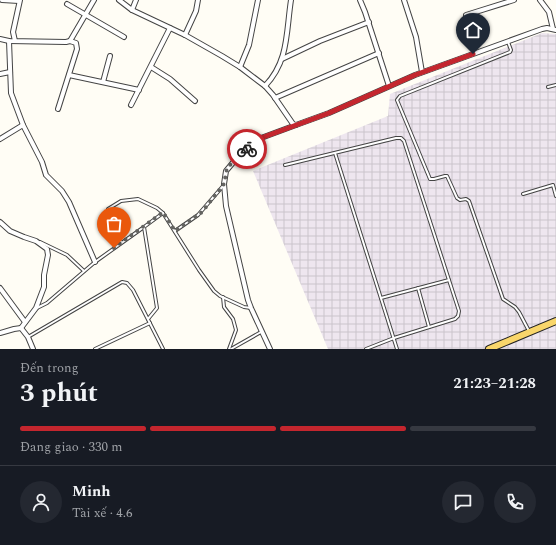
<!DOCTYPE html>
<html lang="vi">
<meta charset="utf-8">
<style>
body{margin:0;font-family:Spectral,serif;background:#242831;color:#f1f3f6;height:100vh;display:flex;flex-direction:column;font-size:15px;white-space:nowrap}
*{box-sizing:border-box;margin:0}
p{font-size:13px;color:#9ea1a6}
.icon{flex:none;width:22px;height:22px;fill:none;stroke:currentColor;stroke-width:2;stroke-linecap:round;stroke-linejoin:round}
.map{position:relative;height:349px;overflow:hidden}
.sheet{display:flex;flex-direction:column;background:#171b24;flex:1}
.sheet>*{flex:none}
.pin{position:absolute;display:grid;place-items:center;width:34px;height:34px;color:#fff;margin:-41px -17px;border-radius:50% 50% 50% 0;rotate:-45deg;box-shadow:0 0 4px #0007}
.pin .icon{rotate:45deg}
.courier{position:absolute;display:grid;place-items:center;width:40px;height:40px;margin:-20px;border:3px solid #c4262e;border-radius:50%;background:#fff;color:#222;box-shadow:0 1px 5px #0007}
.headline em{font-style:normal;font-weight:700}
.headline div{display:flex;flex-direction:column-reverse}
.headline{display:flex;align-items:center;justify-content:space-between;height:68px;padding:0 20px}
h1{font-size:26px;font-weight:700;line-height:30px}
.bar{display:grid;grid-template-columns:repeat(4,1fr);gap:6px 4px;align-content:center;height:48px;padding:0 20px}
.bar i{height:5px;border-radius:3px;background:#363941}
.bar .current{background:#c4262e}
.bar p{grid-column:span 4}
.line{display:flex;align-items:center;gap:10px;padding:0 20px;border-top:1px solid #363941}
.line div{flex:1}
.round{display:grid;place-items:center;flex:none;width:42px;height:42px;border-radius:21px;background:#242831}
.map>svg:first-child{display:block}
</style>
<div class="map">
<svg width="556" height="349" viewBox="0 0 556 349">
<defs>
<pattern id="industrial-grid" width="8" height="8" patternUnits="userSpaceOnUse"><rect width="8" height="8" fill="#eee6ef"/><path d="M0 4h8M4 0v8" fill="none" stroke="#cbc4cc"/></pattern>
</defs>
<rect width="100%" height="100%" fill="#fffdf5"/>
<polygon fill="url(#industrial-grid)" points="542,33 556,34 556,349 328,349 253,171 388,116 390,94"/>
<g fill="none" stroke-linecap="round" stroke-linejoin="round">
<defs>
<g id="service">
<polyline points="508,42 511,50 510,52 400,96 397,100 430,179 434,179 445,176 447,176 457,198 460,200 466,199 469,201 503,299 515,307 519,312 529,331"/>
<polyline points="548,87 556,85"/>
<polyline points="335,153 397,349"/>
<polyline points="285,165 396,138 401,138 404,141 459,311 458,316 455,319 394,338 366,349"/>
<polyline points="523,194 553,185 556,196"/>
<polyline points="175,231 198,215 223,186"/>
<polyline points="40,242 67,255 84,271"/>
<polyline points="121,242 110,220 108,209 121,201 138,199 157,208 163,213 199,270 214,291 220,296 244,307 251,308"/>
<polyline points="418,288 429,327"/>
<polyline points="223,297 224,307 233,319 236,330 229,349"/>
<polyline points="381,298 449,280"/>
<polyline points="37,308 47,303 95,262 144,227"/>
<polyline points="148,319 157,308 144,227 163,213"/>
<polyline points="28,337 122,282 127,283 133,290 163,349"/>
<polyline points="95,349 150,323"/>
<polyline points="231,349 261,332"/>
</g>
<g id="minor">
<polyline points="2,0 19,1"/>
<polyline points="119,0 132,10 185,35 222,56 240,67 265,86 273,95 293,124 296,125 329,113 415,75 542,29 547,28 556,30"/>
<polyline points="360,0 365,12 389,86"/>
<polyline points="404,0 416,37 422,72"/>
<polyline points="540,0 549,12 553,29"/>
<polyline points="67,4 124,37"/>
<polyline points="132,10 136,0"/>
<polyline points="466,15 514,0"/>
<polyline points="185,35 196,11 198,0"/>
<polyline points="0,39 9,41 66,42 70,41 76,43 77,49 58,109"/>
<polyline points="9,41 11,93 23,125 42,162 46,175 62,191 69,202 95,262"/>
<polyline points="15,41 13,32 20,0"/>
<polyline points="70,41 94,0"/>
<polyline points="282,59 320,41 369,22"/>
<polyline points="151,67 170,79 195,101"/>
<polyline points="240,67 249,45 258,0"/>
<polyline points="0,74 10,72"/>
<polyline points="69,75 139,90"/>
<polyline points="103,82 110,56"/>
<path d="M265,86c24,-25 21,-54 26,-86"/>
<polyline points="275,98 379,53"/>
<polyline points="131,105 170,28"/>
<polyline points="0,139 23,125"/>
<polyline points="0,222 10,231 24,237 36,241 47,249 48,255 44,275 44,287 36,308 21,328"/>
<polyline points="0,288 25,322"/>
<polyline points="0,333 14,329 21,328 28,337 33,349"/>
<polyline points="270,349 251,308 248,300 226,206 224,184 226,171 236,159 261,138 296,125"/>
</g>
<polyline id="primary" points="489,349 556,321"/>
</defs>
<use href="#service" stroke="#444" stroke-width="4"/>
<use href="#minor" stroke="#444" stroke-width="6"/>
<use href="#primary" stroke="#222" stroke-width="8"/>
<use href="#service" stroke="#fff" stroke-width="2"/>
<use href="#minor" stroke="#fff" stroke-width="4"/>
<use href="#primary" stroke="#f9d66b" stroke-width="6"/>
</g>
<g fill="none" stroke-linecap="round" stroke-linejoin="round">
<polyline stroke="#646461" stroke-width="4" stroke-dasharray="0 7.2" points="114,248 163,212 175,231 202,212 224,184 227,168 233,162 247,149"/>
<polyline stroke="#c4262e" stroke-width="5" points="247,149 261,138 329,113 415,75 473,54"/>
</g>
</svg>
<div class="pin" style="left:114px;top:248px;background:#ea580c"><svg class="icon" aria-label="bag" viewBox="0 0 24 24"><path d="M5 8h14l-1 12H6zM9 8a3 3 0 0 1 6 0"/></svg></div>
<div class="pin" style="left:473px;top:54px;background:#1f2937"><svg class="icon" aria-label="home" viewBox="0 0 24 24"><path d="M3 11l9-7 9 7M6 9v11h12V9"/></svg></div>
<div class="courier" style="left:247px;top:149px"><svg class="icon" aria-label="bike" viewBox="0 0 24 24"><circle cx="6" cy="16" r="4"/><circle cx="18" cy="16" r="4"/><path d="M6 16l4-8h5l3 8M10 8l3 8H6M13 5h3"/></svg></div>
</div>
<section class="sheet">
<div class="headline"><div><h1>3 phút</h1><p>Đến trong</p></div><em>21:23–21:28</em></div>
<div class="bar"><i class="current"></i><i class="current"></i><i class="current"></i><i></i><p>Đang giao · 330 m</p></div>
<div class="line" style="height:72px"><a class="round"><svg class="icon" aria-label="person" viewBox="0 0 24 24"><circle cx="12" cy="8" r="4"/><path d="M4 21q1-7 8-7t8 7"/></svg></a><div><b>Minh</b><p>Tài xế · 4.6</p></div><a class="round"><svg class="icon" aria-label="chat" viewBox="0 0 24 24"><path d="M4 5h16v11H9l-5 4z"/></svg></a><a class="round"><svg class="icon" aria-label="phone" viewBox="0 0 24 24"><path d="M5 4h4l2 5-3 2q2 4 5 5l2-3 5 2v4C11 20 4 13 5 4z"/></svg></a></div>
</section>
